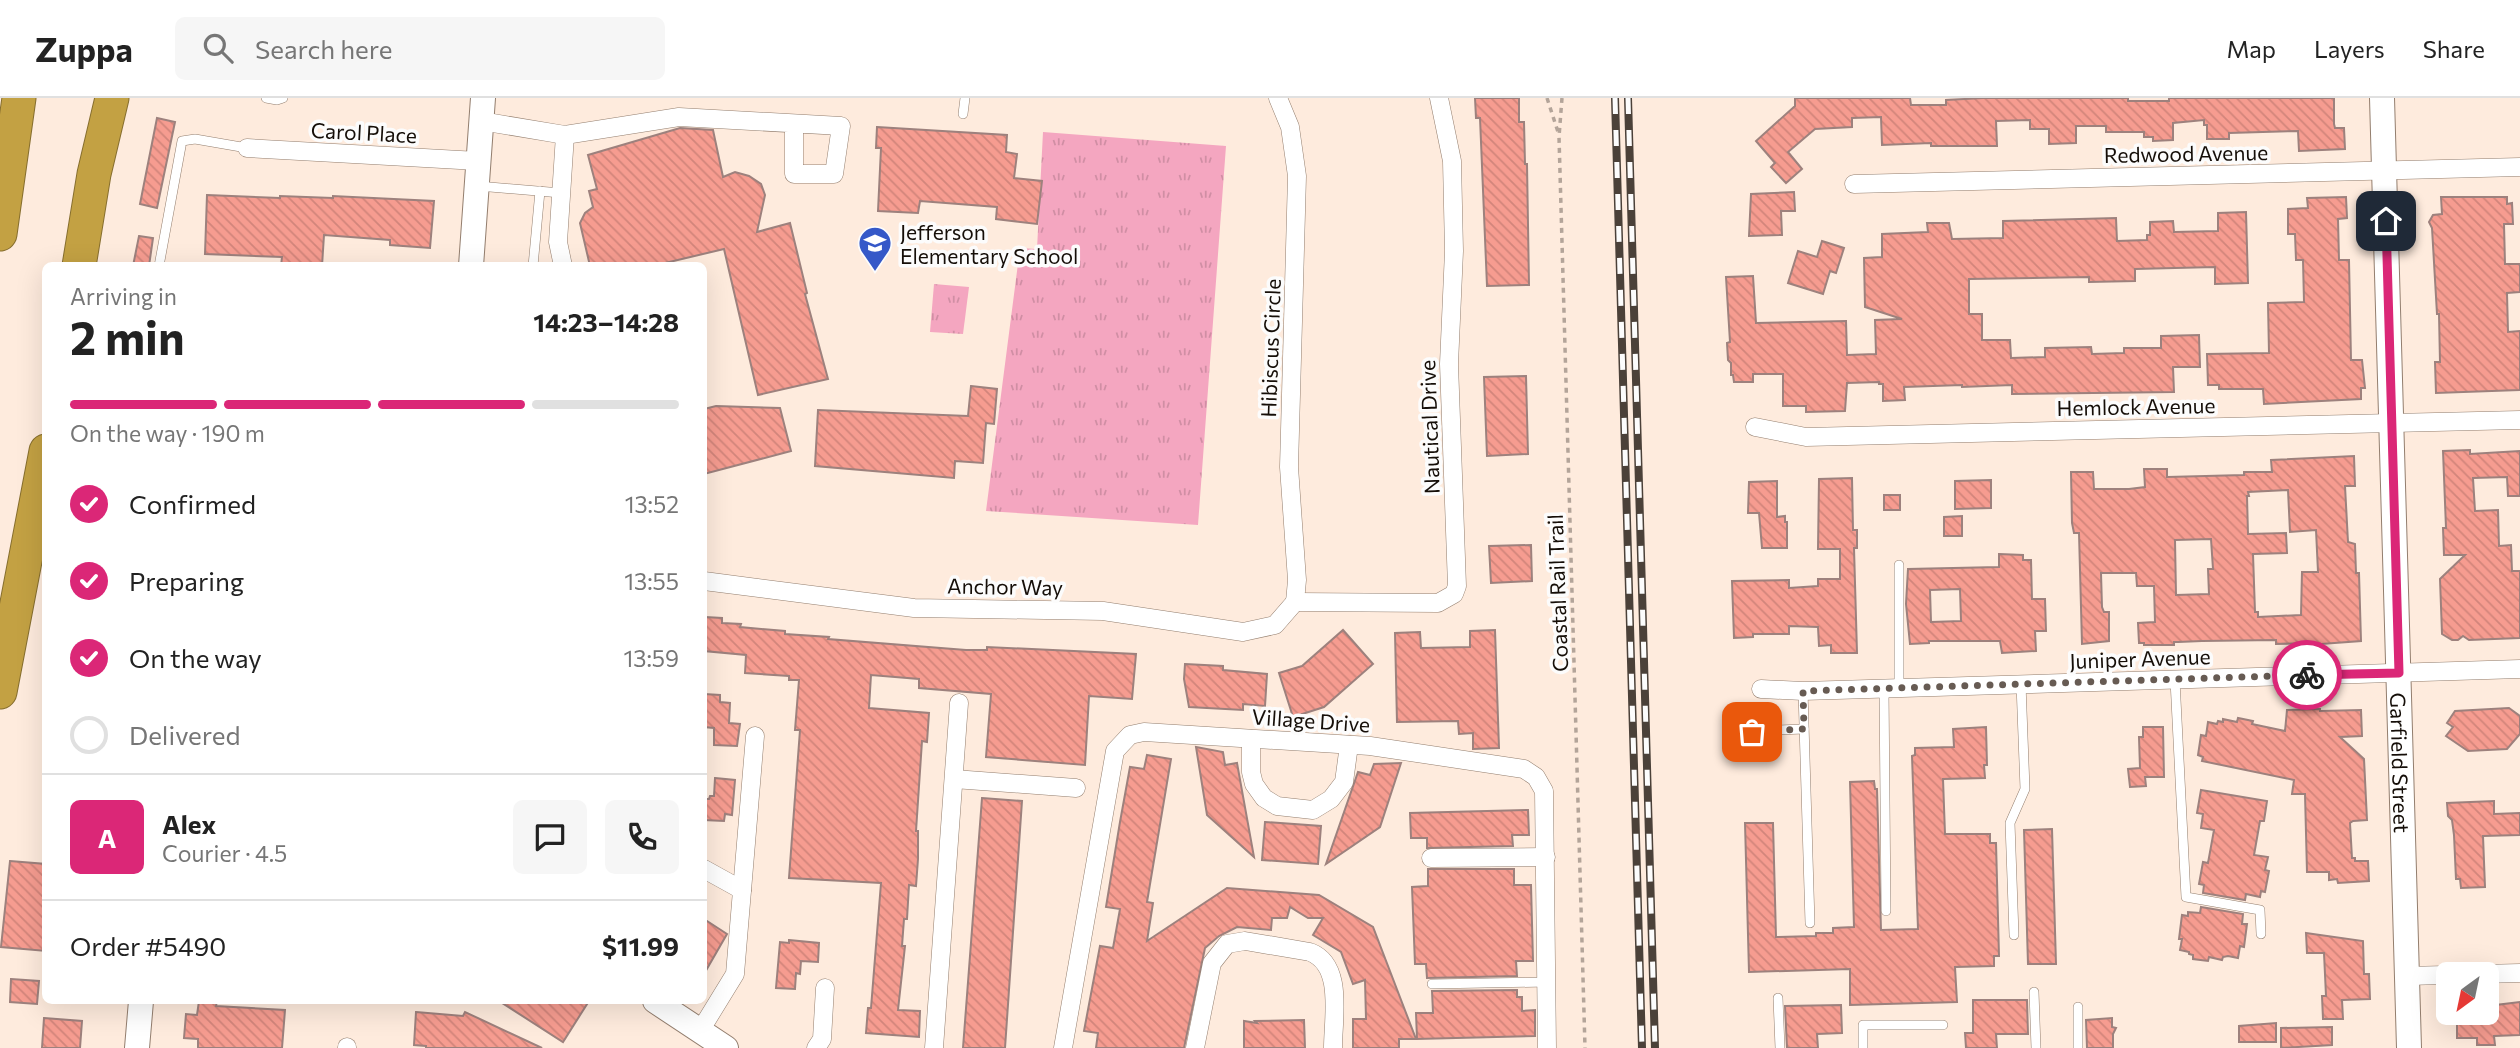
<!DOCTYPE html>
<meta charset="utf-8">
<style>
body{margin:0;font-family:Commissioner,sans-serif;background:#f6f6f6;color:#222;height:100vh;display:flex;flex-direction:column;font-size:26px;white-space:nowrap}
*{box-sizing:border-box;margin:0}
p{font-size:23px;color:#767676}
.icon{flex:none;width:38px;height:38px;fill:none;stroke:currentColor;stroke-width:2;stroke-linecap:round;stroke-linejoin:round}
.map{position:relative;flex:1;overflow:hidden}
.drawer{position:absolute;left:42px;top:164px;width:665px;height:742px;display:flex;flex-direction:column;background:#fff;border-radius:10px;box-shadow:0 7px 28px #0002}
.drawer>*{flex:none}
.needle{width:46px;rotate:213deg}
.buttons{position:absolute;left:2436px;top:864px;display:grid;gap:14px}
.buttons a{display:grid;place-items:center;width:63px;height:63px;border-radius:10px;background:#fff;box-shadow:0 7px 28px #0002;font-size:35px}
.pin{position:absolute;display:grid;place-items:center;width:60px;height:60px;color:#fff;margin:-30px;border-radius:14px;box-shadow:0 4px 10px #0006}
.courier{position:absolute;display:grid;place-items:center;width:70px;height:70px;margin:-35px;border:5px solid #db2777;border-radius:50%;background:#fff;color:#222;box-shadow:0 2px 9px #0007}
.summary em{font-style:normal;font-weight:700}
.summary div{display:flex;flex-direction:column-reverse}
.summary{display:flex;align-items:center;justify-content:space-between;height:119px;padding:0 28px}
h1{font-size:46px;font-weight:700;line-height:52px}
.bar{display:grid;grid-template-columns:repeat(4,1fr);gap:10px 7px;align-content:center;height:84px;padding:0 28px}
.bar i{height:9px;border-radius:5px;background:#e0e0e0}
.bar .active{background:#db2777}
.bar p{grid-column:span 4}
.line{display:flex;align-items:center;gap:18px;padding:0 28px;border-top:2px solid #e0e0e0}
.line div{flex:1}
.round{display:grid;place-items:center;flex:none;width:74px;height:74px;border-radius:10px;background:#f6f6f6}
ol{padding:0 28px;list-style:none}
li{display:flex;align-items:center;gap:21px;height:77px}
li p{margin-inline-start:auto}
li .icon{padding:7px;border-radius:50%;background:#db2777;color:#fff;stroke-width:4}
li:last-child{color:#767676}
li i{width:38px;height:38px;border:4px solid #e0e0e0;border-radius:50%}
header{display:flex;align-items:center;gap:42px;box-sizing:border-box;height:98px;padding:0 35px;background:#fff;border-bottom:2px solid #e0e0e0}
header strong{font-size:33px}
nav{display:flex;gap:38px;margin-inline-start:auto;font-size:24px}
.search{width:490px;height:63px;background:#f6f6f6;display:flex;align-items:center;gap:18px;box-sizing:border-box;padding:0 24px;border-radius:10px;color:#767676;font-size:26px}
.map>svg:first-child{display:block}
</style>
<header>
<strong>Zuppa</strong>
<div class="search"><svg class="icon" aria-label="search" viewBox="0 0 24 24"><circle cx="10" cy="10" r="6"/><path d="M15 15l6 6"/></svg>Search here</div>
<nav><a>Map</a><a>Layers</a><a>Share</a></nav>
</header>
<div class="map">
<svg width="2520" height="950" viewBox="0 0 2520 950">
<defs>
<pattern id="grass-tufts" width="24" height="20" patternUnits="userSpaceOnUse" patternTransform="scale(1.75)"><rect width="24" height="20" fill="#f4a6c0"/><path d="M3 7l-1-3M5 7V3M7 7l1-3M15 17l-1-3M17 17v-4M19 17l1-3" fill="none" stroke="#d08ea4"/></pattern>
<pattern id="building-back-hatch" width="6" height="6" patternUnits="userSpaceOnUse" patternTransform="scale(1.75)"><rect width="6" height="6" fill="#f69c90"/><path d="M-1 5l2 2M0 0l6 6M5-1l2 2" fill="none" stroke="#d2857b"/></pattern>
</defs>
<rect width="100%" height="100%" fill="#feebdd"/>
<g fill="url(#grass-tufts)">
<polygon points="1043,34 1226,48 1198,427 986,413 1020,150 1037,151"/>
<polygon points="934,186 969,189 963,236 930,234"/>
</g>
<g fill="url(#building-back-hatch)" stroke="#9d817d" stroke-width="2" fill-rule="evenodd">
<polygon points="1475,0 1519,0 1519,24 1524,24 1525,66 1527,66 1529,187 1487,188 1480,20 1476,20"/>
<polygon points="1795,0 1910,0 1911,7 1946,7 1946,2 1983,0 2128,0 2128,3 2169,3 2169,0 2334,0 2334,26 2335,30 2344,30 2345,51 2299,53 2298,33 2229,35 2229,41 2207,41 2207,27 2204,27 2204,22 2173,25 2173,42 2153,43 2153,39 2144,39 2144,34 2106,34 2106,28 2076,28 2076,45 2049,46 2049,31 2030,31 2030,22 1996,23 1997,48 1931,48 1931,45 1882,47 1881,19 1852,20 1852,29 1815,31 1788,54 1802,71 1786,85 1771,69 1775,65 1756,43 1795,8"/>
<polygon points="157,20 175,24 157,110 140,106"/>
<polygon points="877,29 1007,37 1006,54 1017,56 1014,80 1042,83 1037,126 996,121 997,109 920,103 918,115 878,113 881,50 876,50"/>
<polygon points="680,30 713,32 723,79 735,74 749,78 761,86 765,97 757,134 790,125 807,195 805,196 828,281 758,297 724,151 661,166 662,168 590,168 580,125 585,115 593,109 589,93 597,91 588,57"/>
<polygon points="1794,94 1795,113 1781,113 1782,137 1749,138 1751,96"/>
<polygon points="207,97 280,100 280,98 333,100 333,98 434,103 430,150 390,147 390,142 324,137 322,168 281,168 282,159 205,156"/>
<polygon points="2346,99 2347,120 2338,121 2339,162 2349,162 2351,262 2362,262 2365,290 2361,290 2361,301 2264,306 2263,291 2219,291 2219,287 2208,287 2207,256 2269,255 2268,205 2304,204 2303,162 2296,162 2295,136 2288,136 2288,111 2308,110 2307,100"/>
<polygon points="2441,99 2507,99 2507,106 2512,105 2513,126 2504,126 2505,166 2520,166 2520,194 2507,195 2508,234 2520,233 2520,292 2436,295 2435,264 2440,264 2439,216 2437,216 2432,130 2429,124 2433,117 2442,116"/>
<polygon points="2246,114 2248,185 2215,186 2215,169 2135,171 2135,183 2089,184 2089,179 1969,181 1969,216 1982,216 1982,242 2010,242 2011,260 2045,259 2045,250 2091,249 2092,256 2124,255 2124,250 2161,250 2161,238 2199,237 2200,269 2173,269 2174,294 2012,296 2012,287 1962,289 1962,287 1904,289 1905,302 1883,303 1883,286 1879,286 1879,284 1847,285 1845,313 1806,314 1806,308 1783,308 1783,276 1753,276 1753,284 1734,284 1733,277 1731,277 1731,265 1728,262 1727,245 1730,244 1726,179 1753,178 1756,225 1846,223 1847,257 1876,256 1875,222 1902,221 1865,209 1864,160 1882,159 1882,136 1928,134 1927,125 1949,125 1952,141 2003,140 2003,123 2116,120 2117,143 2147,142 2147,137 2150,137 2150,124 2173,123 2174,134 2218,133 2218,115"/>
<polygon points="139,138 153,140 149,168 133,168"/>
<polygon points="1822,143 1844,150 1836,175 1830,173 1823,196 1788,185 1798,153 1817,159"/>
<polygon points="1526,278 1528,356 1487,358 1484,279"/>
<polygon points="971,288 997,291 994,326 986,325 983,365 955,363 954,380 815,368 818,312 968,318"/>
<polygon points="716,308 780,310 791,353 704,376 704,311"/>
<polygon points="2470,352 2470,356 2520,353 2520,398 2508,398 2507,379 2473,380 2475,413 2498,412 2499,448 2511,447 2512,473 2520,473 2520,540 2469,542 2463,538 2458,542 2452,542 2442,536 2440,481 2465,457 2444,457 2443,430 2446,430 2443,353"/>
<path d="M2354,358l1,30h-10l3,56 7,2 1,29h3l2,68 -53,4v-2l-32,1v-4l-74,1 -24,1h-4v3h-30v-2h-5l-1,-20 17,-1 -1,-36h-17l-1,-13h-35l1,34 2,5h5v29l-27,3 -3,-111h-5l-2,-10 -1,-51h22l1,17h35l16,-2 -1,-18h23v8l77,-2v-3h28l-1,-12zM2288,392l2,42 26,-2 2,42h-16l-1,43 -43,2v-5h-3l-2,-58 34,-1 -1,-20 -38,1 -1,-38h2l-1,-4zM2211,441l2,30h-5l1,25 -33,1 -1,-55z"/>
<polygon points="1852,380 1853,432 1857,432 1857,450 1854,450 1857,555 1831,555 1831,547 1819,548 1818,529 1789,528 1789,536 1753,536 1753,539 1734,540 1732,483 1789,482 1789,490 1818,488 1818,481 1840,481 1840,451 1818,451 1819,381"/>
<polygon points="1991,382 1991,410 1955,411 1955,383"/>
<polygon points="1777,383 1777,419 1785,418 1785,424 1787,424 1787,450 1762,450 1759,415 1748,415 1749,384"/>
<rect x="1884" y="397" width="16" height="15"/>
<polygon points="1962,418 1962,438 1944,438 1944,419"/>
<polygon points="1531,447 1532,483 1491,485 1489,448"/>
<path d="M1999,456l24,1v5h8l1,39h13l1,32h-11l1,20 -34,2 -2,-12h-71v2l-19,1 -4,-40 2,-35 91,-2zM1960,491l1,32 -30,1 -1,-32z"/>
<polygon points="705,519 722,520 722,525 741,526 740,529 785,533 785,536 829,539 828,541 966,552 987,552 987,549 1136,556 1132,601 1089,598 1085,667 986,659 991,596 919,590 919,581 871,577 869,610 929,615 927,644 922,643 916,733 918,733 918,761 916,788 909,787 907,821 904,821 902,848 905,848 898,912 920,913 919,939 866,935 868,910 871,910 881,785 789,780 800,632 795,632 799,582 789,582 789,578 745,575 746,557 704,553"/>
<polygon points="1343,532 1373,566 1324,609 1293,619 1279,575 1302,568"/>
<polygon points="1495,532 1499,650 1473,651 1473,635 1459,636 1458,623 1397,624 1395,535 1420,534 1421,550 1470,549 1470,533"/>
<polygon points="1185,566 1223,568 1223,572 1267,576 1265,608 1243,606 1243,612 1189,609 1184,581"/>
<polygon points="704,596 720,597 720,604 730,605 729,625 740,626 737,648 714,647 714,630 704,629"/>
<polygon points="2509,610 2520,618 2520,636 2507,651 2468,653 2446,638 2453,629 2447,625 2455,613"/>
<polygon points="2320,611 2320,613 2361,612 2362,638 2340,639 2364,661 2367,722 2353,723 2350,725 2352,760 2355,760 2355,763 2368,763 2369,783 2338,785 2337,781 2329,782 2329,774 2307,774 2305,696 2292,696 2294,682 2202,663 2203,659 2198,657 2201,637 2206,638 2208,624 2217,626 2218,623 2223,624 2223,621 2237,624 2238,620 2253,623 2252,626 2285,633 2287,612"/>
<polygon points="1986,629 1987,667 1984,667 1985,680 1943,681 1945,736 1990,736 1990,745 1996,745 1999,858 1994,858 1994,868 1955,869 1957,904 1850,907 1850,871 1749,874 1745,725 1773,725 1776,839 1816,838 1816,835 1833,835 1833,830 1854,829 1850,684 1874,683 1875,691 1877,691 1881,832 1918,831 1912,658 1915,657 1915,650 1954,649 1953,631"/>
<polygon points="2143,629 2163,629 2164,679 2145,679 2146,688 2130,689 2128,671 2140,670 2139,639 2143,639"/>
<polygon points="1196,649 1223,654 1225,667 1237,665 1254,759 1207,717"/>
<polygon points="1147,657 1171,661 1147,804 1153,805 1147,843 1227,790 1319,797 1373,829 1416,941 1399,941 1399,950 1353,950 1353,921 1366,921 1365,882 1353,886 1341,854 1313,837 1323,820 1308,820 1290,809 1287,820 1272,820 1271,832 1237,829 1219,838 1205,850 1184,950 1096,950 1098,935 1084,933 1100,848 1113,850 1120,811 1106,809 1120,724 1130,669 1144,671"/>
<polygon points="1401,665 1380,729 1326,766 1358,674 1370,677 1374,666"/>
<polygon points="715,680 735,682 732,717 725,716 724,723 704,722 704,701 709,701 710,698 714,698"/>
<polygon points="2201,692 2267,703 2264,723 2260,723 2254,757 2268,759 2265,772 2269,773 2265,794 2261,793 2260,799 2246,796 2245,802 2203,795 2204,787 2199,786 2203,764 2208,765 2214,732 2201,730 2203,716 2197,715"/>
<polygon points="982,700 1022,703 1005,950 963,950"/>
<polygon points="2494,703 2494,716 2520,715 2520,737 2483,738 2485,789 2461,790 2460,781 2456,781 2454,737 2452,722 2448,718 2447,705"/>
<polygon points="1528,712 1529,737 1512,737 1513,748 1427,750 1427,740 1411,740 1410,715"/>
<polygon points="1265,724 1321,728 1318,766 1262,762"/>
<polygon points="2052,731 2056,866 2028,866 2024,732"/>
<polygon points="10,763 46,766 46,853 1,849"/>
<polygon points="1428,771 1514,771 1514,787 1531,787 1533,863 1516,863 1517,878 1427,880 1426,866 1415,866 1412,789 1428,788"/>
<polygon points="2201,809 2243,816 2242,826 2247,826 2244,849 2240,848 2238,860 2228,858 2223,859 2222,862 2209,859 2208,863 2193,861 2193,857 2189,856 2189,854 2180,852 2182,841 2179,841 2182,817 2188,818 2188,814 2200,815"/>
<polygon points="704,821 727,836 704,876"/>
<polygon points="2306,835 2363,843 2364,876 2369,876 2370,901 2342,902 2343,921 2323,921 2322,898 2326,898 2324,855 2307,855"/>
<polygon points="789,842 819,845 818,864 801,863 800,876 796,875 795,891 776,890 780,844 789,845"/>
<polygon points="11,881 39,883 37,906 10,904"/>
<polygon points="1517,892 1517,899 1522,899 1522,913 1535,912 1535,938 1417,941 1416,915 1433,915 1432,893"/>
<polygon points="1973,902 2027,902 2028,936 1996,936 1997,950 1966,950 1965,935 1973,935"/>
<polygon points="199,903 217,903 216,908 285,912 282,950 198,950 198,941 184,940 186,916 197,917"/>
<polygon points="499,903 589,903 563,944"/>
<polygon points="2520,904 2520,937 2494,938 2495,947 2477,947 2477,940 2457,940 2457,915 2496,915 2496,907"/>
<polygon points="1841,907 1842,935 1817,936 1818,950 1787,950 1785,908"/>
<polygon points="416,914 463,918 465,914 542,950 426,950 426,948 414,947"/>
<polygon points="44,920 82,923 80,950 42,950"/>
<polygon points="2112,920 2112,929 2116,930 2113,936 2113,950 2087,950 2086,922"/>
<polygon points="1304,922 1305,950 1244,950 1244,923 1257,925 1255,923"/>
<polygon points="2276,925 2276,944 2239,944 2239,928"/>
<polygon points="2332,929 2332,947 2281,950 2281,930"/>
</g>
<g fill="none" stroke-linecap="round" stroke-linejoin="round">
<defs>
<g id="lane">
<polyline points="266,0 277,2 283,0"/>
<polyline points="963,16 965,0"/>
<polyline points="478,88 561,95"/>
<polyline points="159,168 182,43 195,41 247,50"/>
<polyline points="533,168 540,93"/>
<polyline points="2175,582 2186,799 2260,812 2261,836"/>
<polyline points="1899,590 1899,467"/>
<polyline points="1884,591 1886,813"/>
<polyline points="1803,593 1810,825"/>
<polyline points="1752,633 1804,631"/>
<polyline points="2014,837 2010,725 2025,691 2021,586"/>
<polyline points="1432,886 1547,884"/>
<polyline points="2034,894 2036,950"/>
<polyline points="1778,900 1780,950"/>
<polyline points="2078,909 2078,950"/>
<polyline points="1863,950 1863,927 1943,927"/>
</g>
<g id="street">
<polyline points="1278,0 1290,29 1297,78 1289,369 1297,482 1295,504"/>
<polyline points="481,23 565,37 679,19 841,28 834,76 794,76 794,26"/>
<polyline points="247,50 478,63"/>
<polyline points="1854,86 2520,69"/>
<polyline points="563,168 558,144 565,37"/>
<polyline points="1755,329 1806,339 2520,322"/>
<polyline points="704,483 914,510 1103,513 1243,534 1275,527 1295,504"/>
<polyline points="1295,504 1438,505 1454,496 1457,488 1449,266 1454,153 1452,63 1439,0"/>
<polyline points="1761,591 1803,593 2520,571"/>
<polyline points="1251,641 1251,674 1254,686 1264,700 1277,708 1313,712 1331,701 1344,684 1349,647"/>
<polyline points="954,681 1076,690"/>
<polyline points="1431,760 1546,759"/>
<polyline points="704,771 742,792"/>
<polyline points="2407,878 2520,875"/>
<polyline points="700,933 735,876 755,638"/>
<polyline points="347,950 347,949"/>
<polyline points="816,950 822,941 825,890"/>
<polyline points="934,950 959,605"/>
<polyline points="1063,950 1115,653 1130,637 1144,634 1370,648 1524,671 1536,679 1544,693 1547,950"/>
<path d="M1195,950l17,-85 15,-19 18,-3 65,11c34,13 23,65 23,96"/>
</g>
<g id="secondary">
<path id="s1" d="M2382,0l27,950"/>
<polyline points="471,168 483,0"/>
<polyline points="655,903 726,950"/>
<polyline points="137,950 141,903"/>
</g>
<g id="highway">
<polyline points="0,136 19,0"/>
<polyline points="79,168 94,76 112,0"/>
<polyline points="0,594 46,353"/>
</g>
</defs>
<use href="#lane" stroke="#937e6e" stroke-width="10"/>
<use href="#street" stroke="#937e6e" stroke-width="19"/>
<use href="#secondary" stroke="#937e6e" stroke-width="26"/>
<use href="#highway" stroke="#866e2e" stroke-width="35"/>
<g stroke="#b3a499" stroke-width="3.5" stroke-dasharray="5 5" stroke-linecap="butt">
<polyline points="1547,0 1558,34"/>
<polyline points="1562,0 1559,39 1585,950"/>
</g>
<use href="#lane" stroke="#fff" stroke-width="9"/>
<use href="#street" stroke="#fff" stroke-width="18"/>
<use href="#secondary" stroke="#fff" stroke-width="24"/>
<use href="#highway" stroke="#c3a143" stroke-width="33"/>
<defs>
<g id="rail">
<polyline points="1615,0 1642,950"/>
<polyline points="1628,0 1655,950"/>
</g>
</defs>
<use href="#rail" stroke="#4b4139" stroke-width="8"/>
<use href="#rail" stroke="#fcfcfc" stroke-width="5" stroke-dasharray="16" stroke-linecap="butt"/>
</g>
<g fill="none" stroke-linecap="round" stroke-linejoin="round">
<polyline stroke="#675b53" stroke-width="7" stroke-dasharray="0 12.6" points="1752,634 1804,631 1803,593 2307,577"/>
<polyline stroke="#db2777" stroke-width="9" points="2307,577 2399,575 2386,123"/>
</g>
<defs>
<symbol id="school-pin" viewBox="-11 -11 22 30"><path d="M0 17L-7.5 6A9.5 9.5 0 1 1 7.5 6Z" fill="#3558c8" stroke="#fcfcfc"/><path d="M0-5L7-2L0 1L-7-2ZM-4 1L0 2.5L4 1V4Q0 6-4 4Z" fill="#fff"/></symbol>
</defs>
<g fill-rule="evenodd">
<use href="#school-pin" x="856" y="126" width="38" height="52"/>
</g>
<g text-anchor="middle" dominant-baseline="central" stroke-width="7" stroke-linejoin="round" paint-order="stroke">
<g font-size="21" fill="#150e08" stroke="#fcfcfc">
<text transform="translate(364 34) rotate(3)">Carol Place</text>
<text transform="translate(2186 55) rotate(-1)">Redwood Avenue</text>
<text transform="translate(1270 250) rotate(-88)">Hibiscus Circle</text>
<text transform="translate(2136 308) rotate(-1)">Hemlock Avenue</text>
<text transform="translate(1429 329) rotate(-92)">Nautical Drive</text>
<text transform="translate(1005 488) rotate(1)">Anchor Way</text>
<text transform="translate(1557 495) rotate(-92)">Coastal Rail Trail</text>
<text transform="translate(2140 560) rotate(-2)">Juniper Avenue</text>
<text transform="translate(1311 622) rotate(4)">Village Drive</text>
<text stroke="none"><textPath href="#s1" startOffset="665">Garfield Street</textPath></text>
</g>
<g font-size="21" fill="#150e08" stroke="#fcfcfc" text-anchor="start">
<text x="900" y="133">Jefferson<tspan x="900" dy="24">Elementary School</tspan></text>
</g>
</g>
</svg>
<div class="buttons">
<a><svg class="needle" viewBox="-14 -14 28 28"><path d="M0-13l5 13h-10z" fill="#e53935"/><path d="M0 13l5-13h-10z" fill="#767676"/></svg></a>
</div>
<div class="pin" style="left:1752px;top:634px;background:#ea580c"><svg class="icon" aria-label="bag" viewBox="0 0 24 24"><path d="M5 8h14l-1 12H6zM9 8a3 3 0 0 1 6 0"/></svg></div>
<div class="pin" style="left:2386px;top:123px;background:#1f2937"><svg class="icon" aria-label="home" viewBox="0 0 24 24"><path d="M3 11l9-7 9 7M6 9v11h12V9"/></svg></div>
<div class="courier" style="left:2307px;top:577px"><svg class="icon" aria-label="bike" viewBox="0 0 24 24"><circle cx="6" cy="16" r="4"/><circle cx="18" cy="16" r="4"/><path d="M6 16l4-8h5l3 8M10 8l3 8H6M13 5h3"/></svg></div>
<section class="drawer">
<div class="summary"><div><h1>2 min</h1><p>Arriving in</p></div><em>14:23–14:28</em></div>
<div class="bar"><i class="active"></i><i class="active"></i><i class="active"></i><i></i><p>On the way · 190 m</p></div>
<ol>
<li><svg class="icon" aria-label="check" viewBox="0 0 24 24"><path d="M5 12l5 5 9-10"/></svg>Confirmed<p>13:52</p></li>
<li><svg class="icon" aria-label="check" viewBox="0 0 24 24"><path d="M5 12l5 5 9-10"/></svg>Preparing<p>13:55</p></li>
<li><svg class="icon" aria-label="check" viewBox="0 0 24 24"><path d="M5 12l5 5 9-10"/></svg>On the way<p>13:59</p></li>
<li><i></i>Delivered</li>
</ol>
<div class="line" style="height:126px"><b class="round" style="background:#db2777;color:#fff">A</b><div><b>Alex</b><p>Courier · 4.5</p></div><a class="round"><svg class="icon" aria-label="chat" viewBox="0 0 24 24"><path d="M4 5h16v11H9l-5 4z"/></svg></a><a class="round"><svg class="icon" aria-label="phone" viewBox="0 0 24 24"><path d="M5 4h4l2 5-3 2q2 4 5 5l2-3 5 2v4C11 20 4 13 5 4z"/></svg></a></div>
<div class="line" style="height:91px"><div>Order #5490</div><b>$11.99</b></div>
</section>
</div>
